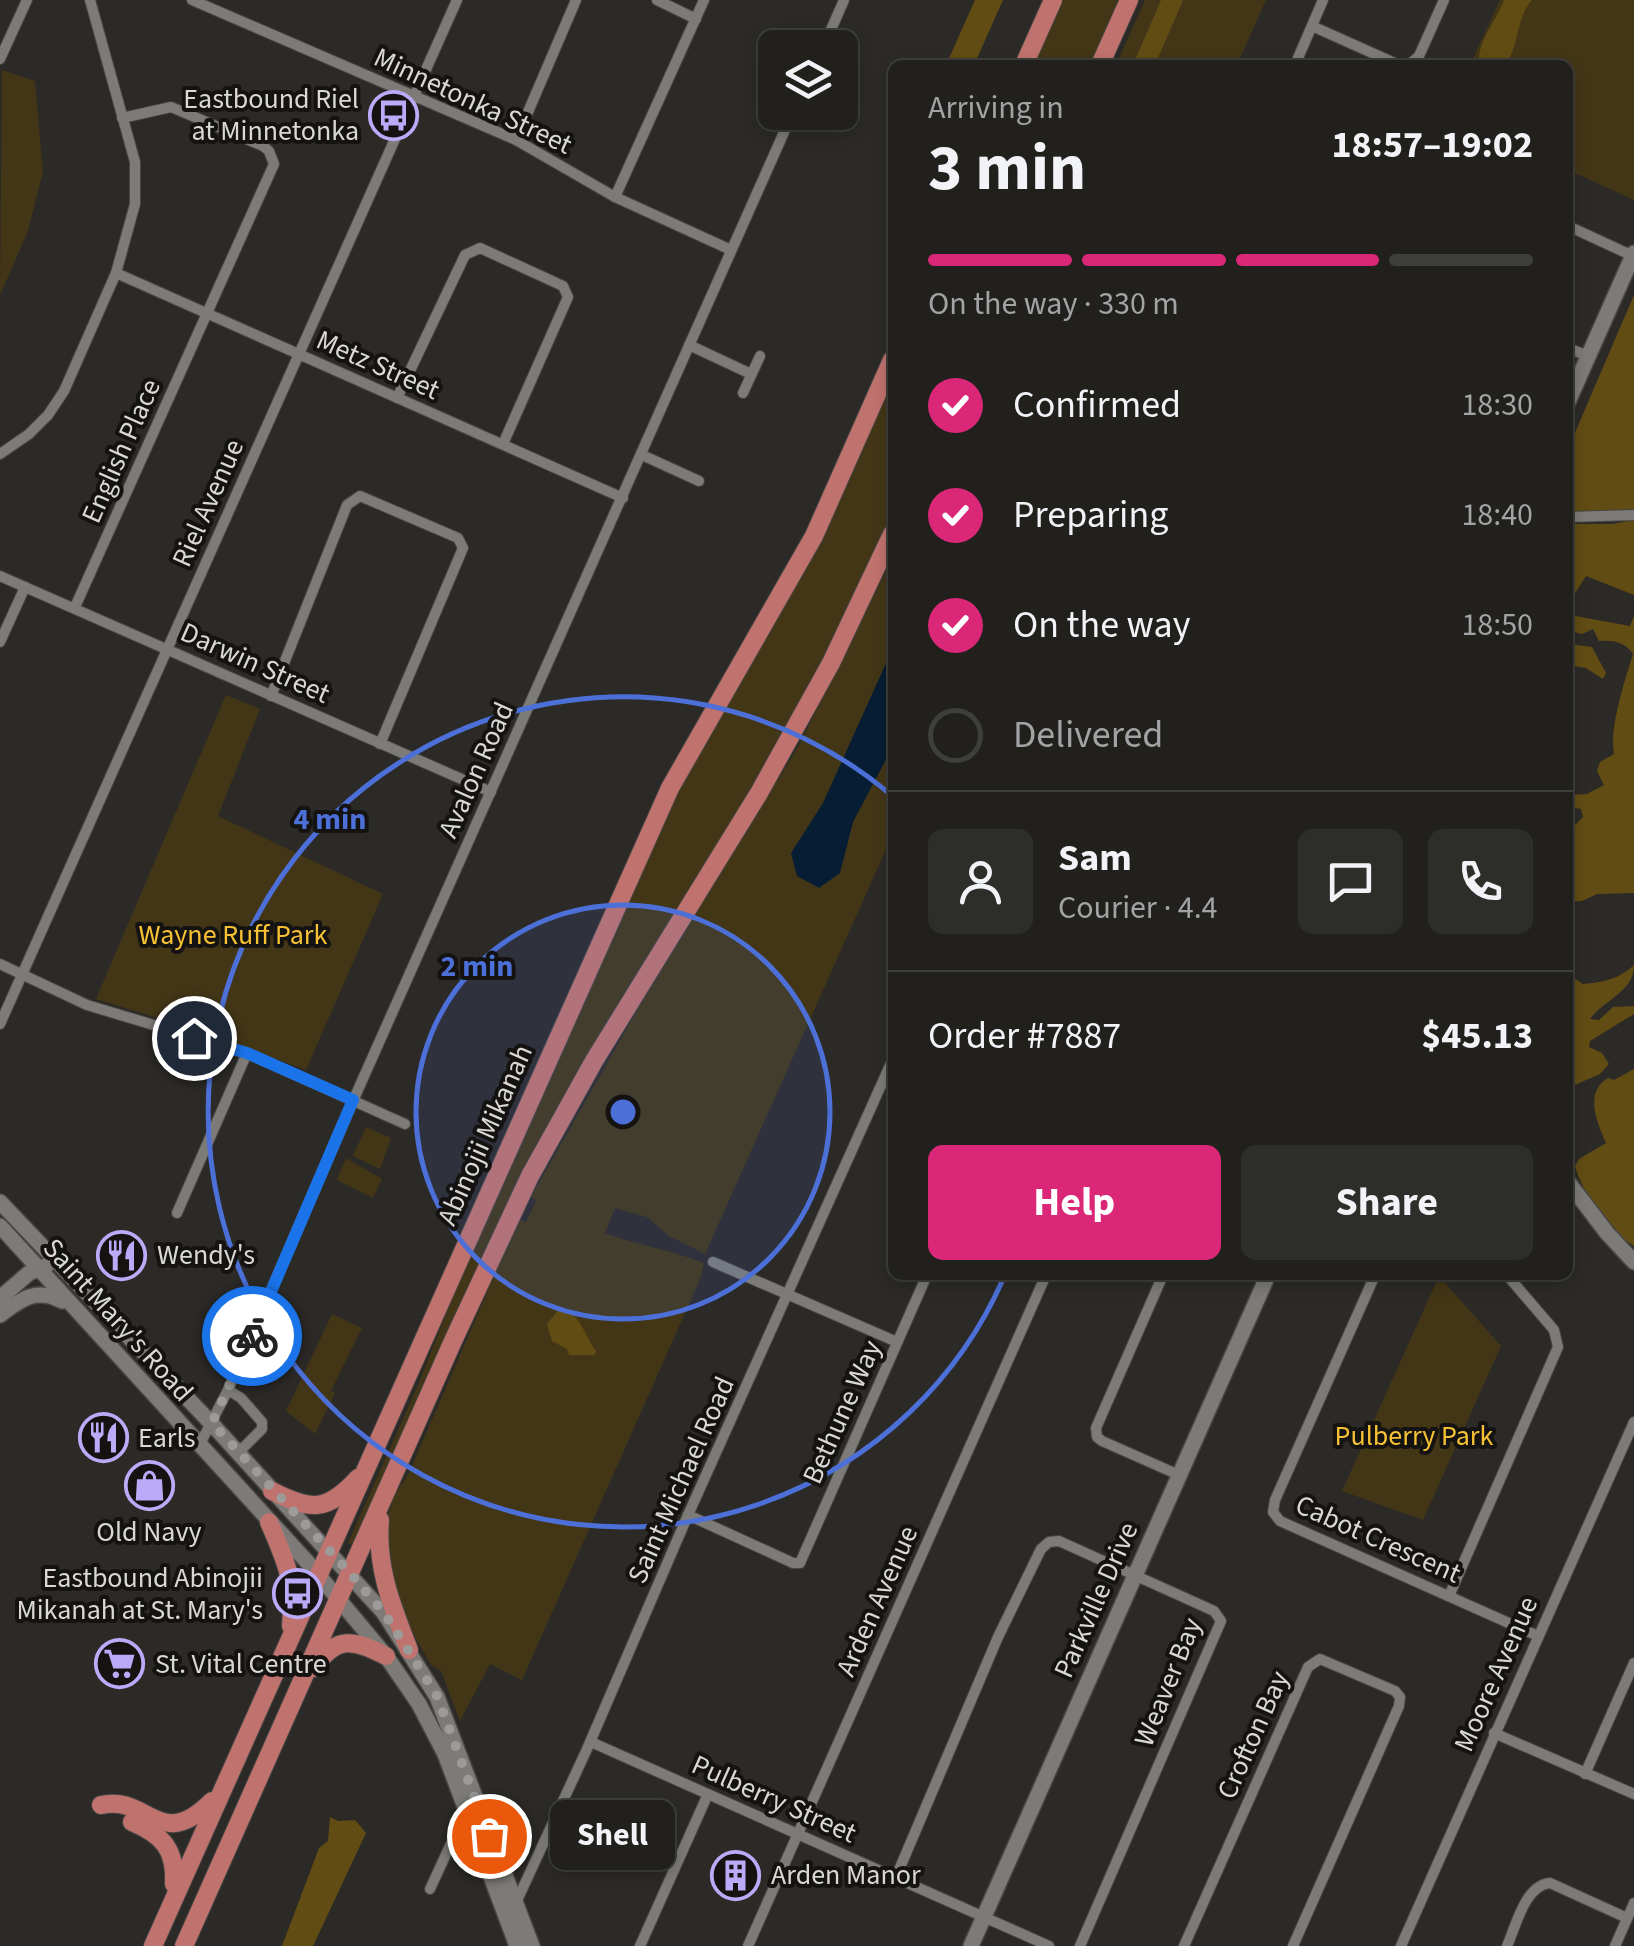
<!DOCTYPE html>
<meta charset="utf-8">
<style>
body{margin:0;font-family:"Source Sans 3",sans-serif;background:#2d2d2a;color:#f1f3f6;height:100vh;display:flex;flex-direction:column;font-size:38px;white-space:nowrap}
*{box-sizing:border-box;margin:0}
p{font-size:32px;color:#a2a3a4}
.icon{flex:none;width:55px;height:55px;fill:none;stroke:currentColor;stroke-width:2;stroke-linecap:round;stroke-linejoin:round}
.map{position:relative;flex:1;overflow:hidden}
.sheet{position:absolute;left:888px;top:60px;width:685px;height:1220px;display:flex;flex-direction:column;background:#21201d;border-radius:15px;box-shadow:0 5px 15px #0003,0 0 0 2px #3e3e3b}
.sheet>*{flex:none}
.tools{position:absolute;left:758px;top:30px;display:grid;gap:20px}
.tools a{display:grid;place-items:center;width:100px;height:100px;border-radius:15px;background:#21201d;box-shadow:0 5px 15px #0003,0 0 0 2px #3e3e3b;font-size:50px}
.pin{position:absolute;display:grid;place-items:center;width:85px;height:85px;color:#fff;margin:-42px;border:5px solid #fff;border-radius:50%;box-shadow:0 2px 10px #0007}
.courier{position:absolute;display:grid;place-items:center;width:100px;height:100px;margin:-50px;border:8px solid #1a73e8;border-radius:50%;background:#fff;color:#222;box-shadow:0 2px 12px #0007}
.bubble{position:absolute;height:70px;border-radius:15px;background:#21201d;box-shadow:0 5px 15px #0003,0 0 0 2px #3e3e3b;font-size:32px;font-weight:700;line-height:70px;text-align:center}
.head em{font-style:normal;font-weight:700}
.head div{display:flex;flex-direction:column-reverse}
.head{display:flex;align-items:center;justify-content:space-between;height:170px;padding:0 40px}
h1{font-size:65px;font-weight:700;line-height:75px}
.bar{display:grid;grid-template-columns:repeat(4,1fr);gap:15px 10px;align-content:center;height:120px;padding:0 40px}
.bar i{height:12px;border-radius:8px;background:#3e3e3b}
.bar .selected{background:#db2777}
.bar p{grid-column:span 4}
.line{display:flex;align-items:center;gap:25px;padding:0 40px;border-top:2px solid #3e3e3b}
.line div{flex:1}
.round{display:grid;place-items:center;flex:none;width:105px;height:105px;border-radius:15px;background:#2d2d2a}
ol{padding:0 40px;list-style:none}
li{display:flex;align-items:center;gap:30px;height:110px}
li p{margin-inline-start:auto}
li .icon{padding:10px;border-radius:50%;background:#db2777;color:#fff;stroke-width:4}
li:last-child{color:#a2a3a4}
li i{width:55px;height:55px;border:5px solid #3e3e3b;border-radius:50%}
.primary-button{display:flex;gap:20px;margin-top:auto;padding:20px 40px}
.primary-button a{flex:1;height:115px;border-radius:15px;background:#db2777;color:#fff;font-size:40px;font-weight:700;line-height:115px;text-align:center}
.primary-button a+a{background:#2d2d2a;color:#f1f3f6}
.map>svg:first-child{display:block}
</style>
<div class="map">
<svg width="1634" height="1946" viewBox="0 0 1634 1946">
<rect width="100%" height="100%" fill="#2c2a27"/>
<g fill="#433617">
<polygon points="1057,0 1119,0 1091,65 1029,65"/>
<polygon points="1145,0 1266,0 1237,65 1116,65"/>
<polygon points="1500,0 1634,0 1634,200 1568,170 1568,65 1470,65"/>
<polygon points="2,70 35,81 43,172 28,231 0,295"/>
<polygon points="892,372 892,513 843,621 784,733 575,1079 353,1545 348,1543 418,1385 488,1209 673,791"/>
<path d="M892,560v276l-187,418 -36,-18 -22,-19 -32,-9 -10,25c33,12 66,17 99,30l-3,14 -179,403 -32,-16 -30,57 -19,-50 -10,-6 -29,-50 -20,-81 13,-40 13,-19 111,-256 7,3 10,-21 -5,-4 108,-190 159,-260z"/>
<polygon points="226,695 260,709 218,816 383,894 306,1070 210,1034 96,999"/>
<polygon points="366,1127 391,1138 380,1169 353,1156"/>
<polygon points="346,1158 382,1179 373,1198 337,1180"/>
<polygon points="1439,1276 1501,1346 1423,1520 1342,1491"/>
<polygon points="332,1314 362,1328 331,1391 335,1393 315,1434 286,1411"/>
</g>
<g fill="#614c14">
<polygon points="975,0 1003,0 974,65 946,65"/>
<polygon points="1161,0 1183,0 1155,65 1133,65"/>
<path d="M1504,0h28c-16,18 -13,45 -26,65h-27c-2,-24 17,-43 25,-65z"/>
<polygon points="1634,295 1634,509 1568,513 1568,449"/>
<path d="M1634,520v75l-48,-19 -15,24 -1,15 60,11 4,-10v277l-37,1 -15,7 -14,1v-76l5,1 10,-10 -2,-8 -13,-2v-12l19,-1 17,-9 -7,-14 3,-9 14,-8c-5,-26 11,-74 19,-100 -8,-12 -20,-14 -34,-13l-6,-12 -11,5 -14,-3v-107h44z"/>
<polygon points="1568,644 1592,647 1606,673 1603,679 1586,668 1568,665"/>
<path d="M1634,965c0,27 -29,34 -44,54l9,1 14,-13 21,-1v8l-44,27 -1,6 13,6 7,11 -9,10 -32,14v-107l6,-3 9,6c21,-2 36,-5 51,-19z"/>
<path d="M1634,1069v177c-24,-14 -52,-53 -59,-80l4,-7 27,-16c-9,-21 -22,-51 2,-65l6,2z"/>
<path d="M560,1308c21,5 24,27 36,43l-1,4h-26l-2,-6 -15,-8 -5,-17z"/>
<polygon points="330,1817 338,1821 355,1820 366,1833 313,1946 282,1946 319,1848 328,1841"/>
</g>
<polygon fill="#061d33" points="892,650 892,748 853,822 840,873 819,888 797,876 791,853 823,803"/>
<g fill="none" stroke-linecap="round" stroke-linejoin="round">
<defs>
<g id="street">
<polyline points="192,0 516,140 615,197 731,250"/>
<polyline points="657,0 696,19"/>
<polyline points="1312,26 1399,65"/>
<polyline points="823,48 844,0"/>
<polyline points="0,59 27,0"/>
<polyline points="1295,65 1323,0"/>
<polyline points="1409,65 1419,56 1444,0"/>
<polyline points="516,140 576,0"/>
<polyline points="615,197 704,0"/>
<polyline points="1568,226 1633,256"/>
<polyline points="116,273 623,498"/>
<polyline points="689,345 751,374"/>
<polyline points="1568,348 1588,356"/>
<polyline points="743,393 760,356"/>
<polyline points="397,398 465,255 480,248 563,286 568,297 503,444"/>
<polyline points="0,454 29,434 48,415 64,391 116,273 135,204 135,162 90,0"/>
<polyline points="642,455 699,481"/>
<polyline points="1568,517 1634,515"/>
<polyline points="0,576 491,792"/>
<polyline points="75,607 274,164 269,151 263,146 171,107 122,118"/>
<polyline points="0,642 25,587"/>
<polyline points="271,696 347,505 360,496 458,538 463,548 380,744"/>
<polyline points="0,964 87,1005 247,1053 405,1124"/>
<polyline points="0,1024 457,0"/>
<polyline points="177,1213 247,1053"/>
<polyline points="713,1262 897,1342"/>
<polyline points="1163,1275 1096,1428 1097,1437 1102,1441 1179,1475"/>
<polyline points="1375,1275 1275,1500 1273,1512 1280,1521 1538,1636"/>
<polyline points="228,1390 241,1398 262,1422 262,1429 238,1453"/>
<polyline points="199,1446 228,1390 353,1101 793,112"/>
<polyline points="688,1515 793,1563 800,1563 927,1275"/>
<polyline points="1449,1596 1558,1347 1554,1330 1507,1275"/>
<polyline points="1494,1733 1634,1794"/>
<polyline points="591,1742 1049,1946"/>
<polyline points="1585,1774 1634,1663"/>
<polyline points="896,1877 998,1637 1041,1549 1049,1542 1059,1541 1214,1611 1221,1621 1080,1946"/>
<polyline points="430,1889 467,1809"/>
<polyline points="514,1907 587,1749 688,1515 892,1061"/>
<polyline points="640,1946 708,1794"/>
<polyline points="748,1946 1046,1275"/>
<polyline points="1184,1946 1308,1667 1320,1659 1395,1691 1400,1697 1399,1706 1293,1946"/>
<polyline points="1401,1946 1634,1422"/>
<path d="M1507,1946c9,-20 18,-61 43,-63l77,35"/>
<polyline points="1615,1946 1634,1903"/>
</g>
<g id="secondary">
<polyline points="1568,402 1634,253"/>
<polyline points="1568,1182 1607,1233 1634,1262"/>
<polyline points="0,1202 211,1423 384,1613 437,1697 532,1946"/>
<polyline points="0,1226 310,1565 386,1656 419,1704 445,1754 517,1946"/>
<polyline points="0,1298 29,1273 46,1266"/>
<path d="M0,1315c21,-16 37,-28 62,-14"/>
<polyline points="971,1946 1268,1275"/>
</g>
<g id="primary">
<polyline points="1024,65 1053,0"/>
<polyline points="1100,65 1129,0"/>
<path d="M272,1491c39,20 55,21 86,-13"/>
<path d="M380,1520c-4,48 12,86 29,130"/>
<path d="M269,1522c18,42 26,57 22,104"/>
<path d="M314,1668c23,-34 40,-28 72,-12"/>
<path d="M101,1805c47,-11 58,49 111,-4"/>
<path d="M132,1822c31,13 44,28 42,62"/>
<polyline points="153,1946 670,788 814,536 892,360"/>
<polyline points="184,1946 453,1341 530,1176 594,1061 759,793 831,663 892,534"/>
</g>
</defs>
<use href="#street" stroke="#474643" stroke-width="12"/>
<use href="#secondary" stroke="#474643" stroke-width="18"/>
<use href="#primary" stroke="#474643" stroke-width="20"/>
<use href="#street" stroke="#7d7b77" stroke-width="10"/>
<use href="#secondary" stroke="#7d7b77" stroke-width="15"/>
<use href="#primary" stroke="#c0726e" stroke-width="18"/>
</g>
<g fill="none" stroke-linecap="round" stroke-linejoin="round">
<polyline stroke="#9c9b99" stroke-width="10" stroke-dasharray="0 18" points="252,1336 212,1423 350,1573 384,1613 408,1650 437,1696 489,1836"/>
<polyline stroke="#1a73e8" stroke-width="12" points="194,1038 247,1053 353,1100 252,1336"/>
</g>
<circle cx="623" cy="1112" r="207" fill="#4c70d8" fill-opacity=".12"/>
<g fill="none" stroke="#4c70d8" stroke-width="5">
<circle cx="623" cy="1112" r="207"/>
<path d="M1004 1277A415 415 0 1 1 890 794"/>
</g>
<defs>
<symbol id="bus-ring" viewBox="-11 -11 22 22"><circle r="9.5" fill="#141311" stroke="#b9abf7" stroke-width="1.5"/><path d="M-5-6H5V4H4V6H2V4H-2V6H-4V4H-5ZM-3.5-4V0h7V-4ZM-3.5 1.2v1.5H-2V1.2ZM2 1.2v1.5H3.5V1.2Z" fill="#b9abf7"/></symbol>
<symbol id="restaurant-ring" viewBox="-11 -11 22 22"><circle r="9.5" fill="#141311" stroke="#b9abf7" stroke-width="1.5"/><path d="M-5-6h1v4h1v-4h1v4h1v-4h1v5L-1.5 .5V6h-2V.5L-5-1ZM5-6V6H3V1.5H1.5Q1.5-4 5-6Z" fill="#b9abf7"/></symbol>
<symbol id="shop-ring" viewBox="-11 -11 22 22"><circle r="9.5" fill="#141311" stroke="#b9abf7" stroke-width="1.5"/><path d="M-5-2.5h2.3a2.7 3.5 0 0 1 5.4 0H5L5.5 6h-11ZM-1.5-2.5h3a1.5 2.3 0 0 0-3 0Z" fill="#b9abf7"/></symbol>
<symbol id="supermarket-ring" viewBox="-11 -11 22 22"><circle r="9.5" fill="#141311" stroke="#b9abf7" stroke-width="1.5"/><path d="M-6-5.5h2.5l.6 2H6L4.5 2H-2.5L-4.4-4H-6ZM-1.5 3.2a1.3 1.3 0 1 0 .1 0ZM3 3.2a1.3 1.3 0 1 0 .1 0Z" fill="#b9abf7"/></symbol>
<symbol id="building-ring" viewBox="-11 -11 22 22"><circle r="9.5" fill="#141311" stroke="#b9abf7" stroke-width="1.5"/><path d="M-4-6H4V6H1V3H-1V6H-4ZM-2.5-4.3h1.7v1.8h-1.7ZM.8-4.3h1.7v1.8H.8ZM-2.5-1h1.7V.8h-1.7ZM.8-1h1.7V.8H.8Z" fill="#b9abf7"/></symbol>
</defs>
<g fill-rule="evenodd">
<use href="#bus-ring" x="366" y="88" width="55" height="55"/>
<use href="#restaurant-ring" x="94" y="1228" width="55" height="55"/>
<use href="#restaurant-ring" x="76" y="1410" width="55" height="55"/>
<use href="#shop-ring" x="122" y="1458" width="55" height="55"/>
<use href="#bus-ring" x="270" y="1566" width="55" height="55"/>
<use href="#supermarket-ring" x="92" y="1636" width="55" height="55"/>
<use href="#building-ring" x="708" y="1848" width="55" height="55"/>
</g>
<g text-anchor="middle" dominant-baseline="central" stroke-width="8" stroke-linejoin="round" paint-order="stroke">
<g font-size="28" fill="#d9d8d6" stroke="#141311" text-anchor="start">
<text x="359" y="99" text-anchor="end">Eastbound Riel<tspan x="359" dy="32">at Minnetonka</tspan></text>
<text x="157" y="1255">Wendy's</text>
<text x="138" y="1438">Earls</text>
<text x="149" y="1532" text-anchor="middle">Old Navy</text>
<text x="263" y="1578" text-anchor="end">Eastbound Abinojii<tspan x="263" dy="32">Mikanah at St. Mary's</tspan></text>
<text x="155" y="1664">St. Vital Centre</text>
<text x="771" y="1875">Arden Manor</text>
</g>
<g font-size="28" fill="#d9d8d6" stroke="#141311">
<text transform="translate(473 101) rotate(25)">Minnetonka Street</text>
<text transform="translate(378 365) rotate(24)">Metz Street</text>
<text transform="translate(121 451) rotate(-66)">English Place</text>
<text transform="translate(208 503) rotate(-66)">Riel Avenue</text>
<text transform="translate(255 663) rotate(24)">Darwin Street</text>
<text transform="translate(476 770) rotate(-66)">Avalon Road</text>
<text transform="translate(485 1135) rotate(-66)">Abinojii Mikanah</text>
<text transform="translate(118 1320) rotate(48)">Saint Mary's Road</text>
<text transform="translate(842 1412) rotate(-66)">Bethune Way</text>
<text transform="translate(681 1480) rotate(-66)">Saint Michael Road</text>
<text transform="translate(1378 1539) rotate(24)">Cabot Crescent</text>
<text transform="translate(1096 1600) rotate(-66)">Parkville Drive</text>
<text transform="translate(877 1601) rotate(-66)">Arden Avenue</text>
<text transform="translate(1496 1674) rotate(-66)">Moore Avenue</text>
<text transform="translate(1168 1682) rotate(-68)">Weaver Bay</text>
<text transform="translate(1253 1735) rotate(-66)">Crofton Bay</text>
<text transform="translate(774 1799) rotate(24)">Pulberry Street</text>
</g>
<g font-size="28" fill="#f6c234" stroke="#141311">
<text x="233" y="935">Wayne Ruff Park</text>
<text x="1414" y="1436">Pulberry Park</text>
</g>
</g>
<circle cx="623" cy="1112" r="15" fill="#4c70d8" stroke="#141311" stroke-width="5"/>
<g font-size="30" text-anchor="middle" font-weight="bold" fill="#4c70d8" stroke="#141311" stroke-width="8" stroke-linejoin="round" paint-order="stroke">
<text x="330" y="829">4 min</text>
<text x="477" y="976">2 min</text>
</g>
</svg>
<div class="tools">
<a><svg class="icon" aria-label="layers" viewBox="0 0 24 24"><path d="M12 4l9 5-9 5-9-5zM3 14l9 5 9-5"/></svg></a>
</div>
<div class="pin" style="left:489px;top:1836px;background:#ea580c"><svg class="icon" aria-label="bag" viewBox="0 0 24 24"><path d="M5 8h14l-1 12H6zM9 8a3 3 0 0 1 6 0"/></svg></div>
<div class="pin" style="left:194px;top:1038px;background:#1f2937"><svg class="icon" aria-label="home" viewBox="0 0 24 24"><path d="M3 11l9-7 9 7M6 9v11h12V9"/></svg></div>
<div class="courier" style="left:252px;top:1336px"><svg class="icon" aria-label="bike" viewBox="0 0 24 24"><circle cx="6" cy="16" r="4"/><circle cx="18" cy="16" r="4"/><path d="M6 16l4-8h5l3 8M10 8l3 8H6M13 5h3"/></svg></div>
<div class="bubble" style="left:550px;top:1800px;width:125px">Shell</div>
<section class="sheet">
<div class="head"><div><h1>3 min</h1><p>Arriving in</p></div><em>18:57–19:02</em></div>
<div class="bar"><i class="selected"></i><i class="selected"></i><i class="selected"></i><i></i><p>On the way · 330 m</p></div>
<ol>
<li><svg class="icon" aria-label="check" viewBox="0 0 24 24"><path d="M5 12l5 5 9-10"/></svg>Confirmed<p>18:30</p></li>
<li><svg class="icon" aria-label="check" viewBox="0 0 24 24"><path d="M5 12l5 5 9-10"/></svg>Preparing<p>18:40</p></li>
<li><svg class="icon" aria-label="check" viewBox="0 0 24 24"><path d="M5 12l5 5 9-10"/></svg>On the way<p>18:50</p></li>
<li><i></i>Delivered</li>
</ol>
<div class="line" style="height:180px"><a class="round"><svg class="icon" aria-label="person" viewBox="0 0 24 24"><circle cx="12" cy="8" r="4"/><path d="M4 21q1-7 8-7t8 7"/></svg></a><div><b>Sam</b><p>Courier · 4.4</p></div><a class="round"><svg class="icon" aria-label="chat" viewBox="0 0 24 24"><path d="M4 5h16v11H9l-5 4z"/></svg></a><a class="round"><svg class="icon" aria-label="phone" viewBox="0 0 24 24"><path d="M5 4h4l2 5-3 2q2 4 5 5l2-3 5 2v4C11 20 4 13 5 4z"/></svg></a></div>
<div class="line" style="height:130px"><div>Order #7887</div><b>$45.13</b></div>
<div class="primary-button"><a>Help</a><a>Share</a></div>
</section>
</div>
